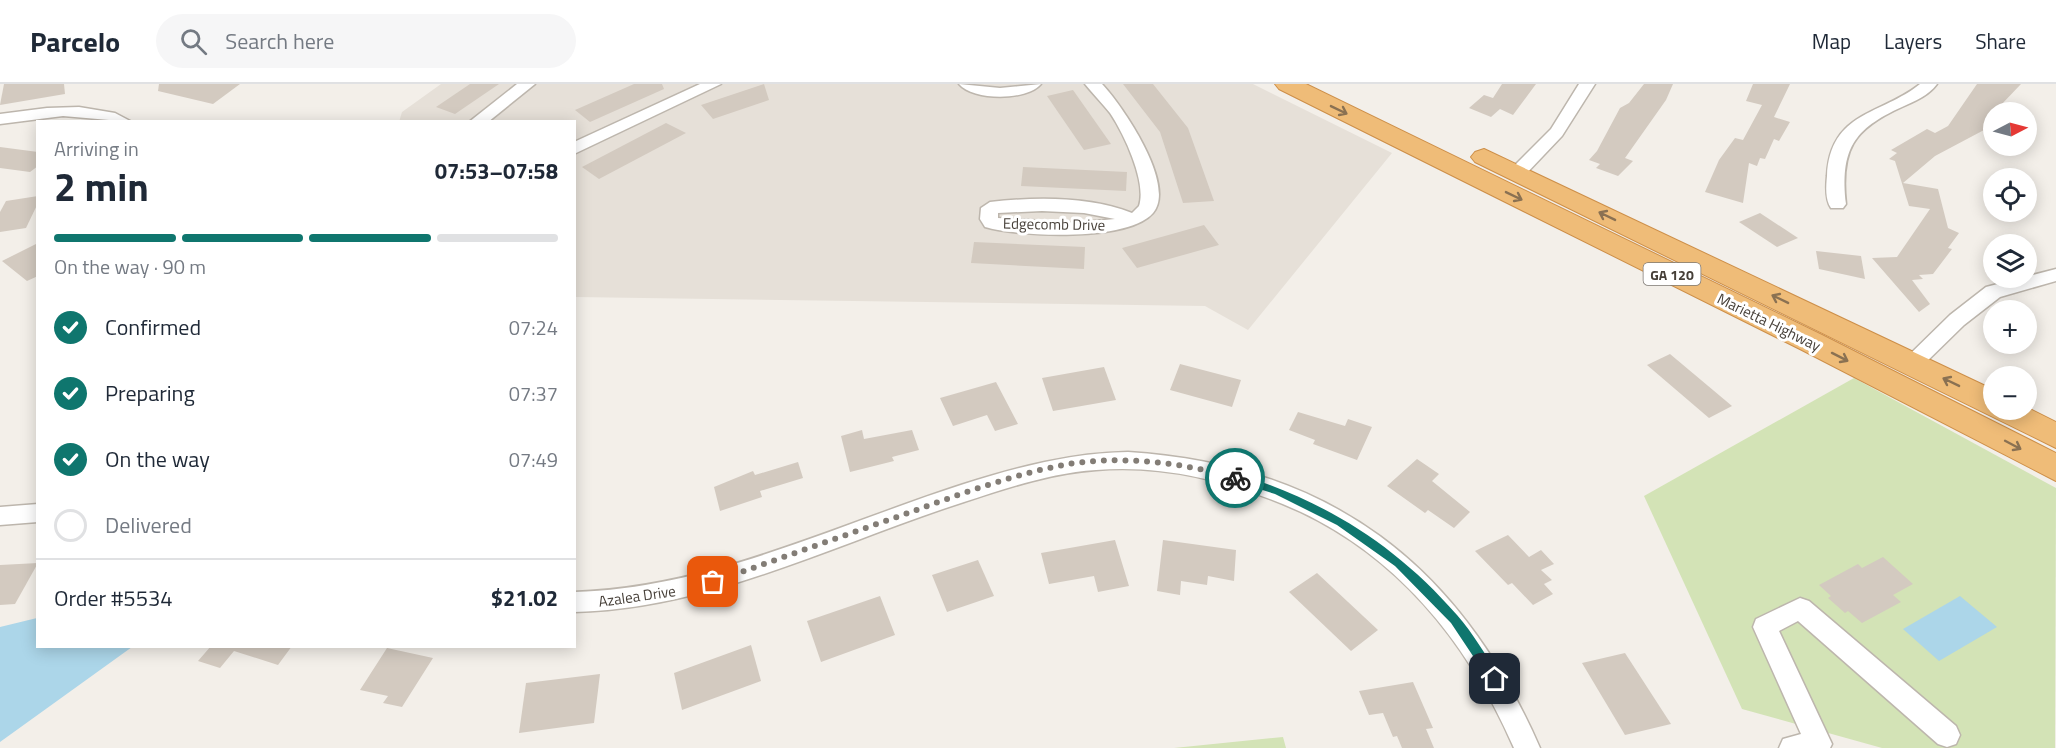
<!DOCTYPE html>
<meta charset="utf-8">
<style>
body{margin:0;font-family:"Titillium Web",sans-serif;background:#f6f6f7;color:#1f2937;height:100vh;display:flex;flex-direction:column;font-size:22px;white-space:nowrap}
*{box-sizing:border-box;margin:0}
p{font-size:20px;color:#747a83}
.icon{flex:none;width:33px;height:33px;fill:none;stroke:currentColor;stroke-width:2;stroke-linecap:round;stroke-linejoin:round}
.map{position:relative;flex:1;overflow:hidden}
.panel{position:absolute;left:36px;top:36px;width:540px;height:528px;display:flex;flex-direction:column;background:#fff;border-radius:0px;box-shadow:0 3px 15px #0003}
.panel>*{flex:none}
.needle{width:39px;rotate:84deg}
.buttons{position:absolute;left:1983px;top:18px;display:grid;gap:12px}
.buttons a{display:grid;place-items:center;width:54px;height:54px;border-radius:50%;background:#fff;box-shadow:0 3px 15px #0003;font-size:30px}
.pin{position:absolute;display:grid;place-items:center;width:51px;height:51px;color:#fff;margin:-26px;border-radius:12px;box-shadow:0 3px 9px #0006}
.courier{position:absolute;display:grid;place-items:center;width:60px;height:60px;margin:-30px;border:4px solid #0f766e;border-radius:50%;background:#fff;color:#222;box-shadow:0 2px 8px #0007}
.head em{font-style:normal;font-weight:700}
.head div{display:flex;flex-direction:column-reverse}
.head{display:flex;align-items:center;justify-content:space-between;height:102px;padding:0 18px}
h1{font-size:39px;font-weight:700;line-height:45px}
.bar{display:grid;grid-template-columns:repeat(4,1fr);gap:9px 6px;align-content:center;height:72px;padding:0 18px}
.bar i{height:8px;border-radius:4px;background:#e0e1e3}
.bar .on{background:#0f766e}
.bar p{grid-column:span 4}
.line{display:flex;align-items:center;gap:15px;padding:0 18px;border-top:2px solid #e0e1e3}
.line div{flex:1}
ol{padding:0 18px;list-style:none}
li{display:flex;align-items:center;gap:18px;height:66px}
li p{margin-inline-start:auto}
li .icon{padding:6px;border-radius:50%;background:#0f766e;color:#fff;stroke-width:4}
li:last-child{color:#747a83}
li i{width:33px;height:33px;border:3px solid #e0e1e3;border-radius:50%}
header{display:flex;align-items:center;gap:36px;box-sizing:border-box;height:84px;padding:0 30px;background:#fff;border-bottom:2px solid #e0e1e3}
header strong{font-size:28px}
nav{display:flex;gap:33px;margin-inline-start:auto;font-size:21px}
.search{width:420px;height:54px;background:#f6f6f7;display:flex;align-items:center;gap:15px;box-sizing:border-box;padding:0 21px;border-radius:33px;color:#747a83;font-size:22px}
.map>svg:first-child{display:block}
</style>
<header>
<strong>Parcelo</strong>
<div class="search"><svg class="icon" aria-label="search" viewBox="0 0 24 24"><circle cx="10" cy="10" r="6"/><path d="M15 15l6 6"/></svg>Search here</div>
<nav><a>Map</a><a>Layers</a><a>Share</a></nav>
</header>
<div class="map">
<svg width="2056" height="664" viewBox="0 0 2056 664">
<rect width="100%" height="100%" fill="#f3efe9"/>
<polygon fill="#e6e0d8" points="441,0 1253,0 1392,69 1248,246 1205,222 575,213 574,38 399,38 402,28"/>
<g fill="#d3e3b6">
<polygon points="1854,294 2056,404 2055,664 1882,664 1742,625 1644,412"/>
<polygon points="1283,653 1286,664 1174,664"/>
</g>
<g fill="#acd6e9">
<polygon points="1960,512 1997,543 1939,577 1903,545"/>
<polygon points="37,534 38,562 132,563 0,658 0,543"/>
</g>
<g fill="#d3cac0">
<polygon points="4,0 64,0 65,10 0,21"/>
<polygon points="159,0 240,0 213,20 158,7"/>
<polygon points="470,0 499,0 455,30 436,23"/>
<polygon points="634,0 662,0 664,5 590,38 575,26"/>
<polygon points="764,0 769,16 713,35 701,21"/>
<polygon points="1123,0 1153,0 1188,44 1214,117 1183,119 1160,48"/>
<polygon points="1502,0 1536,0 1513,31 1500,25 1491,33 1469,24 1484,11 1493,14"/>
<polygon points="1644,0 1673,0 1666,16 1625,74 1633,77 1618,92 1596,84 1600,80 1589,76 1597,67 1620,24 1629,19"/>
<polygon points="1753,0 1790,0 1774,33 1790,38 1779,57 1774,55 1765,75 1760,74 1757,82 1749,79 1743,119 1705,108 1719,76 1735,54 1743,56 1762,21 1746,17"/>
<polygon points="1977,0 2021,0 2000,22 2007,25 2003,28 1994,28 1994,36 1984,46 1935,72 1903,99 1938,105 1948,144 1959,149 1948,164 1952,165 1933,190 1919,191 1923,195 1912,196 1930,220 1919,228 1872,174 1897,173 1930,125 1909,122 1895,77 1889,75 1897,69 1891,66 1927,45 1935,49 1948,42"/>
<polygon points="1073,6 1111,60 1084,66 1047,12"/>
<polygon points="666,39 686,49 599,95 582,83"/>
<polygon points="0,63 38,68 38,82 30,88 0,84"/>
<polygon points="1023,83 1127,88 1126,107 1021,102"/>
<polygon points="38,112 38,119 26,144 0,148 0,128 6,117"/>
<polygon points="1760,129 1798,154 1777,163 1739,138"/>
<polygon points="1204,141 1219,161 1137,184 1122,164"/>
<polygon points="974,158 1085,163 1084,185 971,179"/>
<polygon points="38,159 38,192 27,197 2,177"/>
<polygon points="1816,167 1861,172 1865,195 1819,185"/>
<polygon points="1670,270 1732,322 1709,334 1647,281"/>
<polygon points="1180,280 1241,296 1232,323 1170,306"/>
<polygon points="1104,283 1116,316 1053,327 1042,294"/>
<polygon points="996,298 1018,340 995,347 987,331 953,342 940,314"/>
<polygon points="1298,328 1345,342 1348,335 1372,343 1357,376 1313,360 1315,356 1289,346"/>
<polygon points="862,346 864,355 912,346 919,366 892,373 894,377 850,388 841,352"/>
<polygon points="1417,375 1439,390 1432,397 1470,428 1454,444 1428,426 1425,429 1387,402"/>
<polygon points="798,378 803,394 760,407 762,413 720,427 714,403 753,387 755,391"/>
<polygon points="1508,451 1529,473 1541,466 1554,480 1541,486 1552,496 1544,500 1553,510 1533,521 1512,499 1508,501 1475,467"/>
<polygon points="1115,456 1129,502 1098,508 1094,492 1049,500 1041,469"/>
<polygon points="1163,456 1236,466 1234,497 1208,492 1207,501 1181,497 1180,511 1157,507"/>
<polygon points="1883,473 1913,500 1893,511 1901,518 1862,539 1848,527 1845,529 1828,514 1831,512 1819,501 1858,480 1862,484"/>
<polygon points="978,476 994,512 947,528 932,491"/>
<polygon points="38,479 15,520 0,521 0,481"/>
<polygon points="1317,489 1378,546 1351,567 1289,508"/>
<polygon points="880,512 895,551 821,578 807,537"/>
<polygon points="751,561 761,597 682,626 674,589"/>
<polygon points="211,562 292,562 278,581 234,567 220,584 198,577"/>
<polygon points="387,564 433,574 402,623 383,619 388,612 360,606"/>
<polygon points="1625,569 1671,640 1625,651 1582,579"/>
<polygon points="600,590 594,639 519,649 526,599"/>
<polygon points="1413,598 1433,644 1426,645 1434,664 1402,664 1397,652 1393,653 1383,629 1369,631 1359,607"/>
</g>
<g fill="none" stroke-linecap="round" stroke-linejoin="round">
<defs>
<g id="minor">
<polygon points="517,0 535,0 488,38 469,38"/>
<polygon points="700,0 721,0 574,70 574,58"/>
<path d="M959,0l41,4 41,-4c-14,17 -68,17 -82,0z"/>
<path d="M1085,0h17c20,21 75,101 51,129 -25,29 -133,24 -168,14l-5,-8 1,-11 9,-6c45,-5 99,-6 142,11l7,-7c8,-24 -15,-72 -29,-93 -8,-10 -17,-19 -25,-29zM1042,127l42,2 31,6 -41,4 -76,-5v-5z"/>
<polygon points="1579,0 1595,0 1562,52 1523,93 1511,93 1508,89 1511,85 1551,45"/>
<path d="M1920,0h17c-9,12 -22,17 -35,23 -49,22 -62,43 -56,97l-3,4h-12c-6,-8 -5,-22 -4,-32 3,-65 55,-61 93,-92z"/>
<polygon points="79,23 115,29 132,38 63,32 0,40 0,30 47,24"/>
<polygon points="2056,185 2056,197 2000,213 1964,241 1919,285 1912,287 1905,285 1902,280 1905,275 1950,231 1986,203"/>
<path d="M1128,368c203,13 332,113 412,296h-26c-44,-101 -112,-188 -213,-236 -64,-29 -135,-48 -205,-42 -45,3 -89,18 -132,32 -128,41 -253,107 -390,110v-20c137,-4 262,-67 390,-108 54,-17 107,-31 164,-32z"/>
<polygon points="38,420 38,438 0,441 0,423"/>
<polygon points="1800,514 1809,517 1956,642 1960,651 1956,660 1947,663 1938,660 1798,537 1779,547 1832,660 1830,664 1779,664 1783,655 1801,650 1753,543 1756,535"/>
</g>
<g id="highway">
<polygon points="1275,0 1306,0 1822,251 2056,369 2056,397 1800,265 1279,5"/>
<polygon points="1484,65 1994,306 1994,326 2026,326 2026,323 2056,338 2056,364 1475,78 1471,73 1475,68"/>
</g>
</defs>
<use href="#minor" stroke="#bdb6ad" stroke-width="3"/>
<use href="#highway" stroke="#cd8f49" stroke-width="2"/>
<use href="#minor" fill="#fff" fill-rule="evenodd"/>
<use href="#highway" fill="#efbc78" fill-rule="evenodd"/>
</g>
<defs><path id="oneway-shaft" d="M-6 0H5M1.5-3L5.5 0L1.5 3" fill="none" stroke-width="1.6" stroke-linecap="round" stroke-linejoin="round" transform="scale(1.5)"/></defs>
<g stroke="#8a7152">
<use href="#oneway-shaft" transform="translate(1339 26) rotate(26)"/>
<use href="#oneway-shaft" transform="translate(1514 112) rotate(26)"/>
<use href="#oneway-shaft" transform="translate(1607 132) rotate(-154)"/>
<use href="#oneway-shaft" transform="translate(1780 215) rotate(-154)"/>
<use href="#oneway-shaft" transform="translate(1840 273) rotate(27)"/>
<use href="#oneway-shaft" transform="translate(1951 298) rotate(-154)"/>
<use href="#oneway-shaft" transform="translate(2013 361) rotate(28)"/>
</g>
<path fill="#0f766e" d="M1235,389c90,28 160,71 222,142 16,18 29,41 42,60v8h-8l-40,-60 -56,-57 -58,-41 -62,-31 -44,-14 -1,-2z"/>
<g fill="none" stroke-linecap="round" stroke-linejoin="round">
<path stroke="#837d76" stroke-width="6" stroke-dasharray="0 10.8" d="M713,498c66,-23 132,-47 198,-70 49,-18 101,-37 152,-47 54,-10 119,-3 172,13"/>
</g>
<g text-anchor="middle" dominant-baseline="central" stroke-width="6" stroke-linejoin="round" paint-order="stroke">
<rect fill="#fff" stroke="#7e7974" stroke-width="1.5" x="1643.5" y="179" width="57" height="22" rx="4.5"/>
<g font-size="14" font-weight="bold" fill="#463f38">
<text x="1672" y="190">GA 120</text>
</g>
<g font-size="15" fill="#463f38" stroke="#fff">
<text transform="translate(1054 140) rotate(1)">Edgecomb Drive</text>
<text transform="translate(1769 238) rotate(26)">Marietta Highway</text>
<text transform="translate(637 512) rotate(-8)">Azalea Drive</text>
</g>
</g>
</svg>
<div class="buttons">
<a><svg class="needle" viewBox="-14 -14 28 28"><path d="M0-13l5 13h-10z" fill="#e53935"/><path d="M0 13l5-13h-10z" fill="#747a83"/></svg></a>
<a><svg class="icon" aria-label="locate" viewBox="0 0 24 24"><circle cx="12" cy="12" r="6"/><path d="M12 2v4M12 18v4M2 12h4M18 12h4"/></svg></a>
<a><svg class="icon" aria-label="layers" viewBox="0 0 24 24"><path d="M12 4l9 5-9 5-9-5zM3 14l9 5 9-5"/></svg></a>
<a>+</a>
<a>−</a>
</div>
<div class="pin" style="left:713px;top:498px;background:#ea580c"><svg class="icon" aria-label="bag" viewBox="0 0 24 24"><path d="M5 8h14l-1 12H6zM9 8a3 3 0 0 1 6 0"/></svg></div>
<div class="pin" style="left:1495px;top:595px;background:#1f2937"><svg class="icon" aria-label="home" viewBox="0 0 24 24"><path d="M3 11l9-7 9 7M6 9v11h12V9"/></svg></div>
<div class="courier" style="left:1235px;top:394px"><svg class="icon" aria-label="bike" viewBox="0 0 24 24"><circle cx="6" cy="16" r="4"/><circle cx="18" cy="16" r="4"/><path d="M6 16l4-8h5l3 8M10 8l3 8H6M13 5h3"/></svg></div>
<section class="panel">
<div class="head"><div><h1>2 min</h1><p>Arriving in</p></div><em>07:53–07:58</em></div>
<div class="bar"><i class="on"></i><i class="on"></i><i class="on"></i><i></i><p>On the way · 90 m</p></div>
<ol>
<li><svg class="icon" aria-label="check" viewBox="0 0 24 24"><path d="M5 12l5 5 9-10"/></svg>Confirmed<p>07:24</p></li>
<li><svg class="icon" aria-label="check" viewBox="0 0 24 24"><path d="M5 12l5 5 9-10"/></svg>Preparing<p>07:37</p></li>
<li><svg class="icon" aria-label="check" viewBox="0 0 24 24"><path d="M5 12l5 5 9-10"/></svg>On the way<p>07:49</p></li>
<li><i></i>Delivered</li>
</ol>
<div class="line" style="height:78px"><div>Order #5534</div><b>$21.02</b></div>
</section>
</div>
